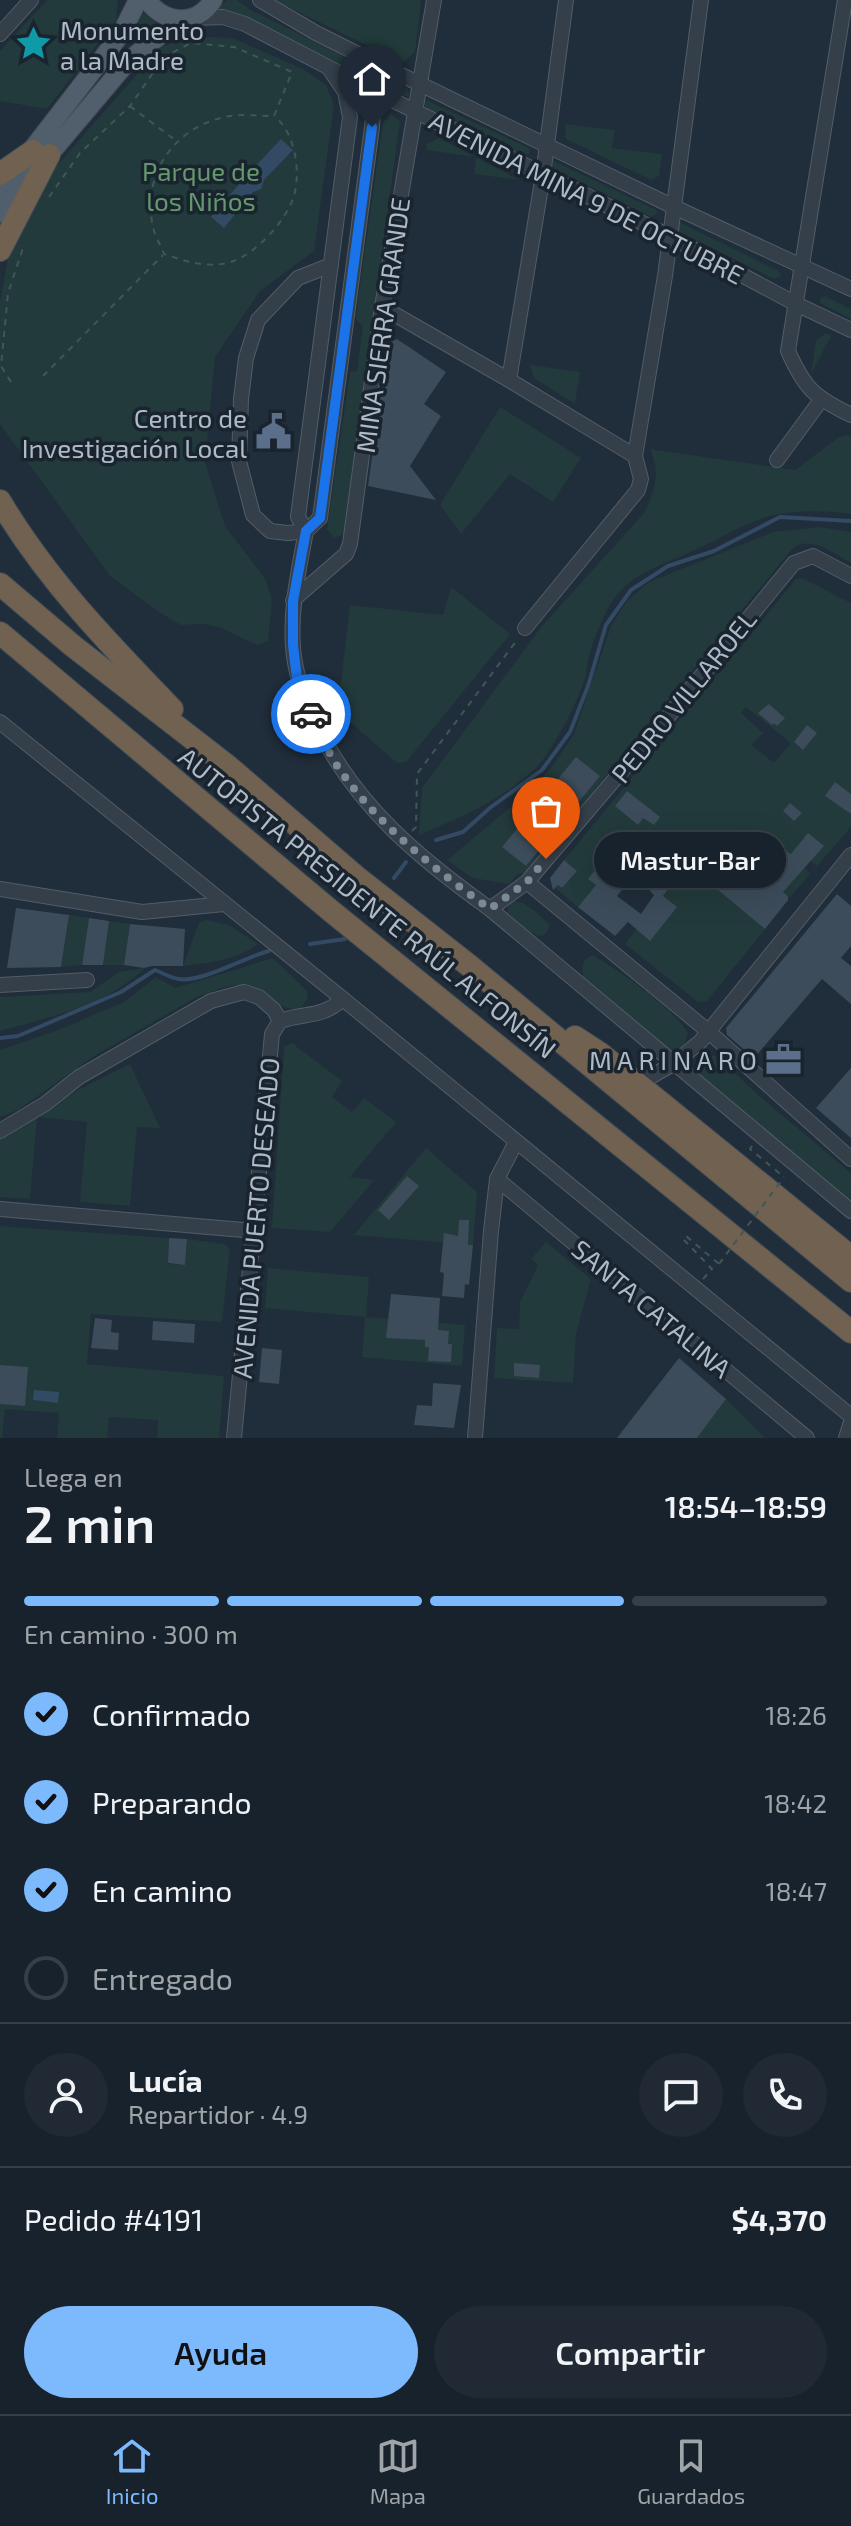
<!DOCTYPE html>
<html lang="es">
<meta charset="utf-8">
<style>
body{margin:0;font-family:"Exo 2",sans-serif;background:#212a34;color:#f1f3f6;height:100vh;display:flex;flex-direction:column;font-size:30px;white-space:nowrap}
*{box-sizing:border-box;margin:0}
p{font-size:26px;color:#9fa4a9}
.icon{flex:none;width:44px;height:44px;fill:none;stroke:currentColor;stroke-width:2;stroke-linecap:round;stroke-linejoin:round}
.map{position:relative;height:1438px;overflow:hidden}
.details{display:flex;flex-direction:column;background:#18222c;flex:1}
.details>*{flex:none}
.pin{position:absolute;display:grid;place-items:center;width:68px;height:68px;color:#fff;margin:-82px -34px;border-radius:50% 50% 50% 0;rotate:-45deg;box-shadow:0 0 8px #0007}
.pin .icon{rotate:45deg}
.courier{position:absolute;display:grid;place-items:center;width:80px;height:80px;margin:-40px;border:6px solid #1a73e8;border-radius:50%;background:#fff;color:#222;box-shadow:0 2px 10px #0007}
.bubble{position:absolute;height:56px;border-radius:28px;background:#18222c;box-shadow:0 8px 32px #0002,0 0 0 2px #363f48;font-size:26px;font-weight:600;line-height:56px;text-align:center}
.overview em{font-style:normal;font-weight:600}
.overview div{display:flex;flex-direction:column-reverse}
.overview{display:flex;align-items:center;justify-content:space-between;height:136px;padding:0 24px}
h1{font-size:52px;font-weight:600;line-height:60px}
.bar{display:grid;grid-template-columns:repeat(4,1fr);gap:12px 8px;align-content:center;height:96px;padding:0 24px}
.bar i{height:10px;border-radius:6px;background:#363f48}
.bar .on{background:#7db9fd}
.bar p{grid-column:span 4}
.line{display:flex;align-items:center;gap:20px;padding:0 24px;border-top:2px solid #363f48}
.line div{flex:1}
.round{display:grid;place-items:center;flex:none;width:84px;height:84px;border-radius:42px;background:#212a34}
ol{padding:0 24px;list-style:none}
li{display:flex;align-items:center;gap:24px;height:88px}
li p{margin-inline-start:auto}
li .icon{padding:8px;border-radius:50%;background:#7db9fd;color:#111;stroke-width:4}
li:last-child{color:#9fa4a9}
li i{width:44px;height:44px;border:4px solid #363f48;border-radius:50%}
.button{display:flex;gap:16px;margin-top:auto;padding:16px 24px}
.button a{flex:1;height:92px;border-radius:48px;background:#7db9fd;color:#111;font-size:32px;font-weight:600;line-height:92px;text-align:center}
.button a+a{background:#212a34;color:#f1f3f6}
.tab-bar{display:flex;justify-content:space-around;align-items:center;height:112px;border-top:2px solid #363f48;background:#18222c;font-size:22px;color:#9fa4a9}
.tab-bar a{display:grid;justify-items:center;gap:4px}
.tab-bar .on{color:#7db9fd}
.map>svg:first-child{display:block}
</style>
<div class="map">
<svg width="851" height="1438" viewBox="0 0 851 1438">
<rect width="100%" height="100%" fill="#202d3a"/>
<g fill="#223a3b" fill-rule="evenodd">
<polygon points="47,0 118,0 116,20 47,109 0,101 0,51"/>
<polygon points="227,0 237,0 251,10 355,62 360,75 246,18 219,11 217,10"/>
<polygon points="274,0 421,0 415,52 402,63"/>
<polygon points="142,12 159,25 136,41 133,40"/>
<polygon points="191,36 232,38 303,69 326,85 334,105 314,251 260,291 215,357 205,462 225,526 266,580 272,600 268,641 257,645 219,627 204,624 181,625 162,614 110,576 0,424 0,301 8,258 43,181 161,47"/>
<polygon points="380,75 408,89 409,96 404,97 383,87"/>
<polygon points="426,100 529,148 530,153 524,156 427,108 424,104"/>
<polygon points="391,114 400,121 344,532 342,535 334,538 327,529 350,372 357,371 363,327 356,319 358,299 383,123"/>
<polygon points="565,124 615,130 612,148 662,154 659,176 651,180 566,139"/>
<polygon points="439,138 519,180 474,174 476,157 426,150 427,144"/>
<polygon points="554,161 656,210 657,214 651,217 554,169 551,165"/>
<polygon points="679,222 779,271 781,276 774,279 677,231 677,223"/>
<polygon points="825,296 851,309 851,319 820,303 820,298"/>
<polygon points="826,333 831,336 811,374 816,340"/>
<polygon points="530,365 580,372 575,404 534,378"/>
<polygon points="500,407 581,458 553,502 510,474 461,534 440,505"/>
<path d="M848,435l3,2v77c-26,-4 -59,-4 -85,3 -25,8 -47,22 -71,33 -33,16 -65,22 -85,55 -7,13 -15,30 -19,44 -4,12 -4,25 -8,36 -8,22 -32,68 -48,84 -33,31 -75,49 -116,66l3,-47 120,-162 102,-113c12,-25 16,-39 6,-64l145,21 44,-33z"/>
<path d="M820,527l31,5v31c-19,-10 -38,-28 -58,-15l-267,325 -9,1 -8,10 -37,-6 -25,-18 84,-70 20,-22 23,-34 37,-108 16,-25 22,-19 124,-50z"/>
<path d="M802,578l49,25v224l-34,39 -21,-16 -5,4 -15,-9 -13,19 40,3 8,6 -21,24 -76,-62 -25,31 76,63 -58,72 -9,1 -73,-58 63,-78 -46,-37 -64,78 -23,-19 3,-3 4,3 15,-17 -13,-11 232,-281zM746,707l45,36 -17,20 -23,-18 12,-12 -22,-20z"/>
<polygon points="451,587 510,634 406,762 397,763 341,714 338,706 350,605 443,615"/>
<path d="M513,901c13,0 26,14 36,23l-1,7 -5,5c-13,0 -27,-14 -35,-23v-7z"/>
<polygon points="69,915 89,918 82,965 61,967"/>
<path d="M207,920l22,5 29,19c-21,16 -50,19 -75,22l16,-44z"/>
<polygon points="109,921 130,924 124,965 103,965"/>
<path d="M592,955c21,11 88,58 96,79l-4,12 -15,5 -85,-71 -2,-10 2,-10z"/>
<path d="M273,958l34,33 1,6 -6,10c-20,9 -32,-16 -50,-21 -19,-4 -39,5 -57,12l-101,58 -76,54 -18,7v-67l58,-20 66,-28 32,-25 19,11z"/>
<path d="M145,968c-39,38 -95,49 -145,63v-34l90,-5 29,-20z"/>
<polygon points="292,1043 342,1081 332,1097 352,1112 364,1098 396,1122 350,1177 374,1180 330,1232 272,1228 284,1047"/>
<path d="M704,1054l13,2 41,39 93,78v28l-153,-124c-5,-9 -4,-18 6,-23z"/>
<polygon points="130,1064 160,1128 137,1127 130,1206 80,1202 87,1122 37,1117 30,1199 0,1197 0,1139 72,1093"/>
<polygon points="426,1148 477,1192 473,1245 354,1235"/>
<polygon points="0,1226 169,1238 168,1264 185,1265 187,1239 224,1244 230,1249 222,1322 91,1314 87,1364 224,1376 219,1438 157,1438 158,1420 109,1417 107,1438 57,1438 59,1413 5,1409 2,1438 0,1438"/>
<polygon points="546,1242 591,1279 576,1334 573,1383 494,1378 497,1328 519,1329 520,1302 538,1265 531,1259"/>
<polygon points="268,1268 369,1277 366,1317 465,1325 462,1366 362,1357 365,1317 265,1308"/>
<polygon points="726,1399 765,1438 697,1438"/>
</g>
<g fill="#324a63">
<polygon points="281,139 293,150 264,180 261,189 253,192 224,228 211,217 240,183 243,173 252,170"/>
<polygon points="34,1390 59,1392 58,1403 33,1400"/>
</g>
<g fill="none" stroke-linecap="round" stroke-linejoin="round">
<g stroke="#324a63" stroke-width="4">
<polyline points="436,840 463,832 491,807 542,770 570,732 588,686 606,625 631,590 668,566 714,551 780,517 851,521"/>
<polyline points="394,878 406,862"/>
<polyline points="310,944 345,939"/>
<path d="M0,1038l18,-2 103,-44 34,-22c8,3 16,8 24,9 22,4 66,-22 90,-28"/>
</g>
</g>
<g fill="#3c4c5a" fill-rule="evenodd">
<polygon points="397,339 446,372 424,404 441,416 410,466 436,500 368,486 381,391 391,342"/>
<polygon points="769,704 785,718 777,726 774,723 772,725 758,713"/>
<polygon points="807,725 817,733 803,750 794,742"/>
<polygon points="576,757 600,776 526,866 502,847"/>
<polygon points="835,782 851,794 851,814 825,796"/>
<polygon points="627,791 660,817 654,825 643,818 638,825 615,806"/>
<polygon points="790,803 802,813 794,821 783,811"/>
<polygon points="808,833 824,846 783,892 788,896 788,900 765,929 689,866 715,834 757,870 776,845 791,854"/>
<path d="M637,838l11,9 4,-6 36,24 -25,31 14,11 -27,34 -22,-19 -13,14 -37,-29 18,-22 -8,-6 13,-16 8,6zM647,851l16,13 -7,9 6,5 -12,13 4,4 -13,19 -24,-18 19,-24 -4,-2z"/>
<polygon points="564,860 577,871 562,888 558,885 553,890 550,878"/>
<polygon points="837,894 851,906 851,946 841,958 851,966 851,1004 822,979 754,1058 727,1035 726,1028"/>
<polygon points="16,908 69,915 61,967 7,968"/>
<polygon points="89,918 109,921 103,965 82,965"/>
<polygon points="130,924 185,929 183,966 152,966 144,968 124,965"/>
<polygon points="851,1068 851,1138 816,1108"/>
<polygon points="407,1176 419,1186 389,1220 378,1210"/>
<polygon points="459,1220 469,1220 468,1245 473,1245 469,1285 465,1284 464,1298 442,1296 444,1273 440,1272 444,1233 458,1236"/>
<polygon points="169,1238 187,1239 185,1265 168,1263"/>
<polygon points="391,1294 440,1298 438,1330 449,1331 448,1344 452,1344 451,1362 428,1361 429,1347 425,1347 425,1340 386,1338"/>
<polygon points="95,1318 112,1320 111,1332 119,1333 118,1350 91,1348"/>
<polygon points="153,1321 195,1324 194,1343 152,1340"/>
<polygon points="262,1348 282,1350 279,1384 259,1382"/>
<polygon points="679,1358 726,1399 697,1438 617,1438"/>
<polygon points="514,1363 540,1365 539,1378 514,1376"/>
<polygon points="0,1365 28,1367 25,1406 0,1404"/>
<polygon points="433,1383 461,1385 454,1428 414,1425 417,1405 432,1406"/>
</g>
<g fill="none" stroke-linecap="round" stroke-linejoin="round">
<defs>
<g id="minor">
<polyline points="260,0 316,33 360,55 672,206 851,289"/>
<path d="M845,0l-57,351c17,38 26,46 63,64"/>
<polyline points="195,18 223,17 245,24 374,91 669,236 796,304 851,330"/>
<polyline points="0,34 31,0"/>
<polyline points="382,307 509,380 635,456"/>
<polyline points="509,380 543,175 566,0"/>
<polyline points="777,460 821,400"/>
<path d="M306,531c-7,38 -16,77 -13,116 2,29 12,55 25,81 39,79 101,130 172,181l361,302"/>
<path d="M306,531l14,-13 52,-391c2,-24 5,-51 -12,-71"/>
<polyline points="306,531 298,517 350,117 345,92 329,68"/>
<polyline points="306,531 288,533 270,531 253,515 239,461 241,399 246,358 258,320 298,278 331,265"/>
<polyline points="293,600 346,554 350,544 382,307 434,0"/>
<polyline points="525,628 638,490 641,479 635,456 665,276 701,0"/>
<polyline points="0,722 343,999 851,1416"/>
<polyline points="527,882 709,1032 851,1159"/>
<polyline points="0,889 142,912 224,904"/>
<polyline points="490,909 527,882 661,725 794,563 813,556 851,576"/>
<polyline points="0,985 87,980"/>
<polyline points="638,1084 673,1064 700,1042 851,855"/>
<polyline points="0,1131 45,1104 79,1077 211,1001 244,992 259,997 274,1010 280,1021"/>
<polyline points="497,1179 807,1438"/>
<polyline points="0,1209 255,1231"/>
<path d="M234,1438l38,-404 8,-13c26,-9 40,-2 63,-22"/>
<polyline points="475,1438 491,1231 497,1179 516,1142"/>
<polyline points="846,1438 851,1422"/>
</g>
<g id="major">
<path d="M147,0c17,24 50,27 66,0"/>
<polyline points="0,191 121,34 138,0"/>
<polyline points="0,213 129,60 176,23 185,20"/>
</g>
<g id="highway">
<polyline points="0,174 33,151"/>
<polyline points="0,250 49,155"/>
<path d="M0,501c46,78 110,144 172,208"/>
<polyline points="0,584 73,646 229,767 359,879 471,967 851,1281"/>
<polyline points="0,633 331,911 851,1332"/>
<polyline points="575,1037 601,1054 851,1257"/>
</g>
</defs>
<use href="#minor" stroke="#515d68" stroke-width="16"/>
<use href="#major" stroke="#3d4854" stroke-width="20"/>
<use href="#highway" stroke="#3e4a55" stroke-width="24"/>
<g stroke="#405758" stroke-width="2" stroke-dasharray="6 6" stroke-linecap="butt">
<polyline points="130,106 175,140"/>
<path d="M49,197l31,-44 50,-47 34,-49 27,-14 43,4 58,25 -18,44c-14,0 -30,-2 -44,0 -55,9 -91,59 -76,115 2,7 7,15 10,23 21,7 43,15 67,8 25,-8 55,-41 63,-66 7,-26 1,-64 -20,-80"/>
<polyline points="43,376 163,255"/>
<polyline points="11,382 1,366 8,293 24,245"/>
<polyline points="412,831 416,827 417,774 517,640"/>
<polyline points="752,1146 750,1149 784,1177"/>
<polyline points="703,1279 712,1269 683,1239 686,1236 719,1264"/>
</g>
<use href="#minor" stroke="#343f4a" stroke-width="14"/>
<use href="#major" stroke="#515e6b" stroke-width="18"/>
<use href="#highway" stroke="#716150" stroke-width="22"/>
<polyline stroke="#405758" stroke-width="2" stroke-dasharray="6 6" stroke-linecap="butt" points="719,1264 784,1177"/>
</g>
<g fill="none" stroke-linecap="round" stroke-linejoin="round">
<path stroke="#7c8996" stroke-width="8" stroke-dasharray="0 14.4" d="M311,714c8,16 15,35 25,50 39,59 97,104 154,145l37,-27 19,-23"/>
<polyline stroke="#1a73e8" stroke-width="10" points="311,714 297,679 293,645 293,601 306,531 320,518 372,127"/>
</g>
<defs>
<symbol id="sight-bare" viewBox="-9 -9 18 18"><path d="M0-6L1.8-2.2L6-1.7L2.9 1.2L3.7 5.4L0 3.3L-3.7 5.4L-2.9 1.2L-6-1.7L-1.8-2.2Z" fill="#0f9aa8" stroke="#19242f" stroke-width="2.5" paint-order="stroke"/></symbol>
<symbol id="civic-bare" viewBox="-9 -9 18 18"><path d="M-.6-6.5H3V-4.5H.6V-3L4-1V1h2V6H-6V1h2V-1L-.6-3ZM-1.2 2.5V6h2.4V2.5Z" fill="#5c6f8a" stroke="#19242f" stroke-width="2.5" paint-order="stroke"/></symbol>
<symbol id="office-bare" viewBox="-9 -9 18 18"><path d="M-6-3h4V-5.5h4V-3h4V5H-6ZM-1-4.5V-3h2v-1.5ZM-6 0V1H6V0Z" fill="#5c6f8a" stroke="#19242f" stroke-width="2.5" paint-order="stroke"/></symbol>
</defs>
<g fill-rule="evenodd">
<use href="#sight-bare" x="8" y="18" width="51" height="51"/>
<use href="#civic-bare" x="248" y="406" width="51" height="51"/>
<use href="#office-bare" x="758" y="1034" width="51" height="51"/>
</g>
<g text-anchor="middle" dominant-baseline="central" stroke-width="7" stroke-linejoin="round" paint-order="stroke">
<g font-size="26" fill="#aebac7" stroke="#19242f" text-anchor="end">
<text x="60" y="29" text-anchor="start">Monumento<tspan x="60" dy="30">a la Madre</tspan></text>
<text x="247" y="417">Centro de<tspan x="247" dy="30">Investigación Local</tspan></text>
<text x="757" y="1059">M A R I N A R O</text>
</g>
<g font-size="26" fill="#65986c" stroke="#19242f">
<text x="201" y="170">Parque de<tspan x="201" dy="30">los Niños</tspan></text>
</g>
<g font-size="26" fill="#aebac7" stroke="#19242f">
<text transform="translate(587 197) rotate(27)">AVENIDA MINA 9 DE OCTUBRE</text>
<text transform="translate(382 325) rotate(-82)">MINA SIERRA GRANDE</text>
<text transform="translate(683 696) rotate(-51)">PEDRO VILLAROEL</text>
<text transform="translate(368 902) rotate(39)">AUTOPISTA PRESIDENTE RAÚL ALFONSÍN</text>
<text transform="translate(255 1218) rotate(-85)">AVENIDA PUERTO DESEADO</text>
<text transform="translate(652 1308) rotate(40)">SANTA CATALINA</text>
</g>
</g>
</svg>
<div class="pin" style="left:546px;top:859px;background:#ea580c"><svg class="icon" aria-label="bag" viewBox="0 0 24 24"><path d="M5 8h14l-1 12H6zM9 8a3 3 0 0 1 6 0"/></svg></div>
<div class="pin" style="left:372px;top:127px;background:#1f2937"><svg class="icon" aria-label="home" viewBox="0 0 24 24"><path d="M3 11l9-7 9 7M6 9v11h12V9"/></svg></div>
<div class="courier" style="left:311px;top:714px"><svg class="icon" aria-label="car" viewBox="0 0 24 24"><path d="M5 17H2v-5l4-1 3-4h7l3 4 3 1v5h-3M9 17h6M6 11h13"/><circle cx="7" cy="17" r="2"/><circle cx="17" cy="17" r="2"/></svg></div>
<div class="bubble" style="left:594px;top:832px;width:192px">Mastur-Bar</div>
</div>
<section class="details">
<div class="overview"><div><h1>2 min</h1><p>Llega en</p></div><em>18:54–18:59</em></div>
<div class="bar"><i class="on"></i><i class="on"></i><i class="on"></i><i></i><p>En camino · 300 m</p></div>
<ol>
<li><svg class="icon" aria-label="check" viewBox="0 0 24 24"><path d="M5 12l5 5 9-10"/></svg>Confirmado<p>18:26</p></li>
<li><svg class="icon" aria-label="check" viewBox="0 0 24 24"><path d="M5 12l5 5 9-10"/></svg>Preparando<p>18:42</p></li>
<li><svg class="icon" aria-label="check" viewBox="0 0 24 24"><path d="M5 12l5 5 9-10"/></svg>En camino<p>18:47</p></li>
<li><i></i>Entregado</li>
</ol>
<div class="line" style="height:144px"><a class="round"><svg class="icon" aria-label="person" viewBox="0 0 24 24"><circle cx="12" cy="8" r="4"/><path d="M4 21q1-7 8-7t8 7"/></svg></a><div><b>Lucía</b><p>Repartidor · 4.9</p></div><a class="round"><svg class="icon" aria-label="chat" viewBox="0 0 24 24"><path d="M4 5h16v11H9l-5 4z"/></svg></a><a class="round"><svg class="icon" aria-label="phone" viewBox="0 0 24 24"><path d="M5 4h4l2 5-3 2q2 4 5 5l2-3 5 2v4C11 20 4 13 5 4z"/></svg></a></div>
<div class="line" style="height:104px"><div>Pedido #4191</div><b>$4,370</b></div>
<div class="button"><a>Ayuda</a><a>Compartir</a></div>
</section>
<nav class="tab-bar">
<a class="on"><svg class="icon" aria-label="home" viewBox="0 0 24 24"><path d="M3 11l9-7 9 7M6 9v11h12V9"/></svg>Inicio</a>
<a><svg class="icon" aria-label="map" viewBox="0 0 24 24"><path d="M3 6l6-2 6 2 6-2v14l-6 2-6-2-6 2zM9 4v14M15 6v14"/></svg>Mapa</a>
<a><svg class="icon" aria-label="saved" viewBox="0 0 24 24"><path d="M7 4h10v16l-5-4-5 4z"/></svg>Guardados</a>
</nav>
